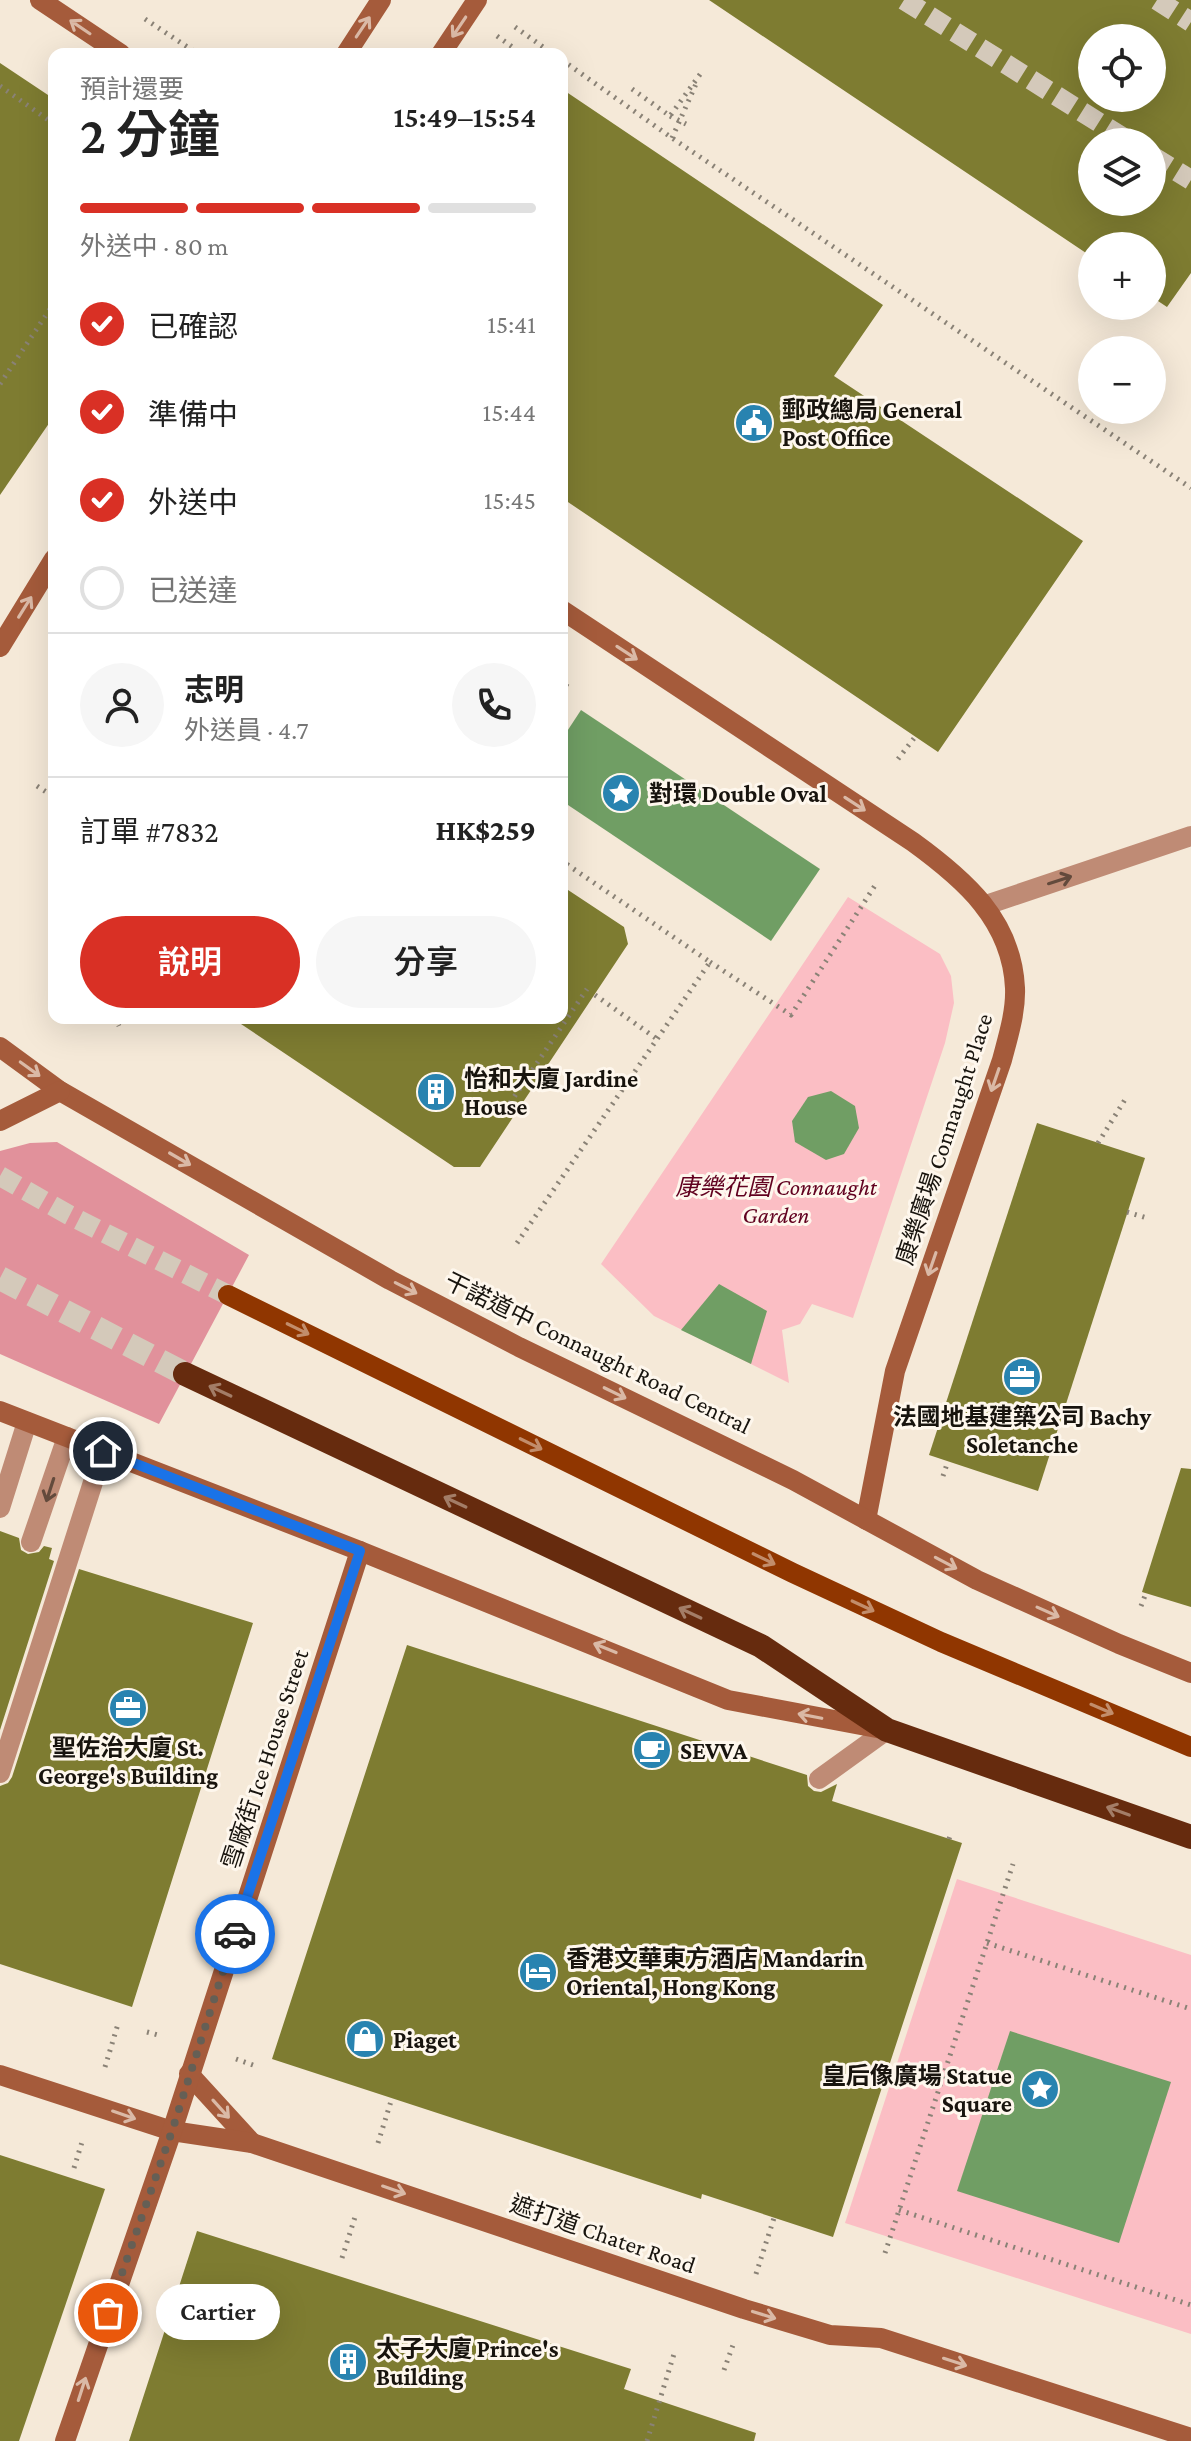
<!DOCTYPE html>
<html lang="zh-TW">
<meta charset="utf-8">
<style>
body{margin:0;font-family:"Crimson Pro","Noto Sans TC",serif;background:#f6f6f6;color:#222;height:100vh;display:flex;flex-direction:column;font-size:30px;white-space:nowrap}
*{box-sizing:border-box;margin:0}
p{font-size:26px;color:#767676}
.icon{flex:none;width:44px;height:44px;fill:none;stroke:currentColor;stroke-width:2;stroke-linecap:round;stroke-linejoin:round}
.map{position:relative;flex:1;overflow:hidden}
.side{position:absolute;left:48px;top:48px;width:520px;height:976px;display:flex;flex-direction:column;background:#fff;border-radius:16px;box-shadow:0 8px 32px #0002}
.side>*{flex:none}
.fabs{position:absolute;left:1078px;top:24px;display:grid;gap:16px}
.fabs a{display:grid;place-items:center;width:88px;height:88px;border-radius:50%;background:#fff;box-shadow:0 8px 32px #0002;font-size:40px}
.pin{position:absolute;display:grid;place-items:center;width:68px;height:68px;color:#fff;margin:-34px;border:4px solid #fff;border-radius:50%;box-shadow:0 2px 8px #0007}
.courier{position:absolute;display:grid;place-items:center;width:80px;height:80px;margin:-40px;border:6px solid #1a73e8;border-radius:50%;background:#fff;color:#222;box-shadow:0 2px 10px #0007}
.bubble{position:absolute;height:56px;border-radius:28px;background:#fff;box-shadow:0 8px 32px #0002;font-size:26px;font-weight:600;line-height:56px;text-align:center}
.head em{font-style:normal;font-weight:600}
.head div{display:flex;flex-direction:column-reverse}
.head{display:flex;align-items:center;justify-content:space-between;height:136px;padding:0 32px}
h1{font-size:52px;font-weight:600;line-height:60px}
.bar{display:grid;grid-template-columns:repeat(4,1fr);gap:12px 8px;align-content:center;height:96px;padding:0 32px}
.bar i{height:10px;border-radius:6px;background:#e0e0e0}
.bar .on{background:#d93025}
.bar p{grid-column:span 4}
.line{display:flex;align-items:center;gap:20px;padding:0 32px;border-top:2px solid #e0e0e0}
.line div{flex:1}
.round{display:grid;place-items:center;flex:none;width:84px;height:84px;border-radius:42px;background:#f6f6f6}
ol{padding:0 32px;list-style:none}
li{display:flex;align-items:center;gap:24px;height:88px}
li p{margin-inline-start:auto}
li .icon{padding:8px;border-radius:50%;background:#d93025;color:#fff;stroke-width:4}
li:last-child{color:#767676}
li i{width:44px;height:44px;border:4px solid #e0e0e0;border-radius:50%}
.action{display:flex;gap:16px;margin-top:auto;padding:16px 32px}
.action a{flex:1;height:92px;border-radius:48px;background:#d93025;color:#fff;font-size:32px;font-weight:600;line-height:92px;text-align:center}
.action a+a{background:#f6f6f6;color:#222}
.map>svg:first-child{display:block}
</style>
<div class="map">
<svg width="1191" height="2441" viewBox="0 0 1191 2441">
<rect width="100%" height="100%" fill="#f5e9d8"/>
<g fill="#fbbec4">
<polygon points="848,897 940,954 951,976 954,1003 945,1043 853,1318 812,1304 800,1324 782,1330 789,1383 654,1316 601,1264"/>
<polygon points="957,1879 1191,1955 1191,2334 845,2223"/>
</g>
<polygon fill="#e1919b" points="57,1142 249,1255 159,1424 0,1354 0,1151 30,1143"/>
<g fill="#709e64">
<polygon points="581,710 820,869 771,941 562,801 562,739"/>
<polygon points="831,1091 855,1106 859,1128 844,1154 826,1160 795,1142 792,1121 808,1097"/>
<polygon points="719,1284 767,1311 751,1364 681,1330"/>
<polygon points="1010,2031 1171,2082 1119,2243 957,2191"/>
</g>
<g fill="#7e7c31" fill-rule="evenodd">
<path d="M709,0h482v273l-24,34 -15,-10v-51h-60v11zM1092,38h60v60h-60zM1092,142h60v60h-60z"/>
<polygon points="0,63 54,99 54,416 0,495"/>
<polygon points="562,89 883,305 834,376 1083,541 938,752 562,498"/>
<polygon points="562,886 624,927 628,944 480,1167 454,1167 232,1018 562,1018"/>
<polygon points="1037,1123 1145,1158 1038,1491 929,1455"/>
<polygon points="1181,1468 1191,1469 1191,1607 1142,1592"/>
<polygon points="0,1531 19,1538 21,1550 28,1554 39,1552 44,1546 52,1548 49,1559 54,1561 0,1730"/>
<polygon points="79,1569 253,1623 132,2007 0,1964 0,1786 8,1783 12,1777"/>
<polygon points="407,1645 807,1775 808,1786 814,1791 821,1792 837,1784 832,1801 962,1843 833,2237 702,2194 701,2199 272,2059"/>
<polygon points="0,2155 105,2189 19,2441 0,2441"/>
<polygon points="197,2231 631,2369 624,2389 756,2433 754,2441 129,2441"/>
</g>
<g fill="none" stroke-linecap="round" stroke-linejoin="round">
<g stroke="#d4c9ba" stroke-width="20" stroke-dasharray="20 10" stroke-linecap="butt">
<polyline points="904,0 1130,142"/>
<polyline points="1152,156 1191,180"/>
</g>
<polyline stroke="#d4c9ba" stroke-width="20" stroke-dasharray="20 10" stroke-linecap="butt" points="1157,0 1191,22"/>
<polyline stroke="#d4c9ba" stroke-width="20" stroke-dasharray="20 10" stroke-linecap="butt" points="0,1176 69,1215 228,1295"/>
<polyline stroke="#d4c9ba" stroke-width="24" stroke-dasharray="24 12" stroke-linecap="butt" points="0,1278 185,1374"/>
<g stroke="#8a8276" stroke-width="5" stroke-dasharray="2 6" stroke-linecap="butt">
<polyline points="145,19 198,54"/>
<polyline points="515,27 553,54"/>
<polyline points="497,36 518,51"/>
<polyline points="562,60 672,138 1191,488"/>
<polyline points="0,86 54,124"/>
<polyline points="632,89 670,116 701,73"/>
<polyline points="670,116 686,124"/>
<polyline points="672,138 696,84"/>
<polyline points="0,384 54,303"/>
<polyline points="562,692 568,682"/>
<polyline points="898,759 915,737"/>
<polyline points="37,786 54,797"/>
<polyline points="710,962 791,1015 876,884"/>
<polyline points="595,995 657,1039"/>
<polyline points="115,1018 119,1026"/>
<polyline points="510,1103 587,989"/>
<polyline points="1098,1143 1126,1098"/>
<polyline points="1127,1212 1147,1218"/>
<polyline points="517,1243 710,962 562,861"/>
<polyline points="943,1476 948,1461"/>
<polyline points="1141,1606 1146,1593"/>
<polyline points="949,1839 951,1833"/>
<polyline points="987,1943 1191,2009"/>
<polyline points="147,2032 162,2036"/>
<polyline points="236,2059 253,2065"/>
<polyline points="105,2067 118,2024"/>
<polyline points="378,2143 392,2098"/>
<polyline points="74,2168 82,2142"/>
<polyline points="899,2210 1191,2305"/>
<polyline points="885,2253 1013,1864"/>
<polyline points="342,2258 355,2217"/>
<polyline points="756,2274 774,2218"/>
<polyline points="724,2370 733,2345"/>
<polyline points="647,2441 674,2354"/>
</g>
<g stroke="#bf8b75" stroke-width="20">
<polyline points="0,1508 27,1422"/>
<polyline points="31,1542 67,1437"/>
<polyline points="0,1773 103,1451"/>
<polyline points="819,1779 887,1730"/>
</g>
<polyline stroke="#bf8b75" stroke-width="20" points="986,905 1191,836"/>
<g stroke="#a55b3b" stroke-width="20">
<polyline points="40,0 121,54"/>
<polyline points="346,54 381,0"/>
<polyline points="441,54 477,0"/>
<path d="M562,610l351,232c51,37 99,78 102,146 1,24 -7,49 -13,72l-107,311 -29,149"/>
<polyline points="0,647 54,559"/>
<polyline points="0,1047 60,1091 390,1280 519,1347 793,1480 977,1580 1119,1644 1191,1673"/>
<polyline points="0,1121 60,1091"/>
<polyline points="0,1411 360,1551 728,1700 882,1729"/>
<polyline points="189,2074 252,2143"/>
<polyline points="0,2075 172,2131 252,2143 744,2309 830,2335 881,2338 1191,2438"/>
<polyline points="65,2441 172,2131 360,1551"/>
</g>
<polyline stroke="#903600" stroke-width="20" points="228,1295 793,1573 941,1642 1191,1747"/>
<polyline stroke="#662b0e" stroke-width="24" points="185,1374 761,1646 887,1730 1191,1837"/>
</g>
<defs><path id="oneway-shaft" d="M-6 0H5M1.5-3L5.5 0L1.5 3" fill="none" stroke-width="1.6" stroke-linecap="round" stroke-linejoin="round" transform="scale(2)"/></defs>
<g stroke="#dab9a6">
<use href="#oneway-shaft" transform="translate(80 27) rotate(-146)"/>
<use href="#oneway-shaft" transform="translate(363 27) rotate(-56)"/>
<use href="#oneway-shaft" transform="translate(459 27) rotate(124)"/>
<use href="#oneway-shaft" transform="translate(25 607) rotate(-58)"/>
<use href="#oneway-shaft" transform="translate(627 653) rotate(33)"/>
<use href="#oneway-shaft" transform="translate(855 804) rotate(33)"/>
<use href="#oneway-shaft" transform="translate(30 1069) rotate(36)"/>
<use href="#oneway-shaft" transform="translate(995 1080) rotate(109)"/>
<use href="#oneway-shaft" transform="translate(180 1159) rotate(30)"/>
<use href="#oneway-shaft" transform="translate(932 1264) rotate(109)"/>
<use href="#oneway-shaft" transform="translate(406 1288) rotate(27)"/>
<use href="#oneway-shaft" transform="translate(615 1393) rotate(26)"/>
<use href="#oneway-shaft" transform="translate(946 1563) rotate(28)"/>
<use href="#oneway-shaft" transform="translate(1048 1612) rotate(24)"/>
<use href="#oneway-shaft" transform="translate(605 1648) rotate(-158)"/>
<use href="#oneway-shaft" transform="translate(810 1716) rotate(-169)"/>
<use href="#oneway-shaft" transform="translate(221 2109) rotate(48)"/>
<use href="#oneway-shaft" transform="translate(124 2115) rotate(19)"/>
<use href="#oneway-shaft" transform="translate(394 2190) rotate(19)"/>
<use href="#oneway-shaft" transform="translate(764 2315) rotate(17)"/>
<use href="#oneway-shaft" transform="translate(955 2362) rotate(18)"/>
<use href="#oneway-shaft" transform="translate(82 2389) rotate(-72)"/>
</g>
<g stroke="#634a3c">
<use href="#oneway-shaft" transform="translate(1060 880) rotate(-18)"/>
<use href="#oneway-shaft" transform="translate(50 1490) rotate(108)"/>
</g>
<g stroke="#c28d6b">
<use href="#oneway-shaft" transform="translate(298 1329) rotate(26)"/>
<use href="#oneway-shaft" transform="translate(531 1444) rotate(26)"/>
<use href="#oneway-shaft" transform="translate(764 1559) rotate(26)"/>
<use href="#oneway-shaft" transform="translate(863 1606) rotate(25)"/>
<use href="#oneway-shaft" transform="translate(1102 1709) rotate(23)"/>
</g>
<g stroke="#a37d67">
<use href="#oneway-shaft" transform="translate(220 1391) rotate(-155)"/>
<use href="#oneway-shaft" transform="translate(455 1502) rotate(-155)"/>
<use href="#oneway-shaft" transform="translate(690 1613) rotate(-155)"/>
<use href="#oneway-shaft" transform="translate(1118 1811) rotate(-160)"/>
</g>
<g fill="none" stroke-linecap="round" stroke-linejoin="round">
<polyline stroke="#655f55" stroke-width="8" stroke-dasharray="0 14.4" points="108,2313 172,2131 235,1934"/>
<polyline stroke="#1a73e8" stroke-width="10" points="103,1451 360,1551 235,1934"/>
</g>
<defs>
<symbol id="civic-disc" viewBox="-11 -11 22 22"><circle r="9.5" fill="#2883b0" stroke="#fef7ed"/><path d="M-.6-6.5H3V-4.5H.6V-3L4-1V1h2V6H-6V1h2V-1L-.6-3ZM-1.2 2.5V6h2.4V2.5Z" fill="#fff"/></symbol>
<symbol id="sight-disc" viewBox="-11 -11 22 22"><circle r="9.5" fill="#2883b0" stroke="#fef7ed"/><path d="M0-6L1.8-2.2L6-1.7L2.9 1.2L3.7 5.4L0 3.3L-3.7 5.4L-2.9 1.2L-6-1.7L-1.8-2.2Z" fill="#fff"/></symbol>
<symbol id="building-disc" viewBox="-11 -11 22 22"><circle r="9.5" fill="#2883b0" stroke="#fef7ed"/><path d="M-4-6H4V6H1V3H-1V6H-4ZM-2.5-4.3h1.7v1.8h-1.7ZM.8-4.3h1.7v1.8H.8ZM-2.5-1h1.7V.8h-1.7ZM.8-1h1.7V.8H.8Z" fill="#fff"/></symbol>
<symbol id="office-disc" viewBox="-11 -11 22 22"><circle r="9.5" fill="#2883b0" stroke="#fef7ed"/><path d="M-6-3h4V-5.5h4V-3h4V5H-6ZM-1-4.5V-3h2v-1.5ZM-6 0V1H6V0Z" fill="#fff"/></symbol>
<symbol id="cafe-disc" viewBox="-11 -11 22 22"><circle r="9.5" fill="#2883b0" stroke="#fef7ed"/><path d="M-5.5-4.5H6V0H3Q3 3.5 0 3.5H-2.5Q-5.5 3.5-5.5 0ZM3-3.2v2h1.7v-2ZM-6 4.5H4V6H-6Z" fill="#fff"/></symbol>
<symbol id="hotel-disc" viewBox="-11 -11 22 22"><circle r="9.5" fill="#2883b0" stroke="#fef7ed"/><path d="M-6-4.5h1.5V1H6V5H4.5V3h-9V5H-6ZM-4 0a1.8 1.8 0 1 1 3.6 0ZM.5 0V-2.5h3Q6-2.5 6 0Z" fill="#fff"/></symbol>
<symbol id="shop-disc" viewBox="-11 -11 22 22"><circle r="9.5" fill="#2883b0" stroke="#fef7ed"/><path d="M-5-2.5h2.3a2.7 3.5 0 0 1 5.4 0H5L5.5 6h-11ZM-1.5-2.5h3a1.5 2.3 0 0 0-3 0Z" fill="#fff"/></symbol>
</defs>
<g fill-rule="evenodd">
<use href="#civic-disc" x="732" y="401" width="44" height="44"/>
<use href="#sight-disc" x="599" y="771" width="44" height="44"/>
<use href="#building-disc" x="414" y="1070" width="44" height="44"/>
<use href="#office-disc" x="1000" y="1355" width="44" height="44"/>
<use href="#office-disc" x="106" y="1686" width="44" height="44"/>
<use href="#cafe-disc" x="630" y="1728" width="44" height="44"/>
<use href="#hotel-disc" x="516" y="1950" width="44" height="44"/>
<use href="#shop-disc" x="343" y="2017" width="44" height="44"/>
<use href="#sight-disc" x="1018" y="2067" width="44" height="44"/>
<use href="#building-disc" x="326" y="2340" width="44" height="44"/>
</g>
<g text-anchor="middle" dominant-baseline="central" stroke-width="6" stroke-linejoin="round" paint-order="stroke">
<g font-size="24" font-weight="bold" fill="#18140e" stroke="#fef7ed" text-anchor="start">
<text x="782" y="409">郵政總局 General<tspan x="782" dy="28">Post Office</tspan></text>
<text x="649" y="793">對環 Double Oval</text>
<text x="464" y="1078">怡和大廈 Jardine<tspan x="464" dy="28">House</tspan></text>
<text x="1022" y="1416" text-anchor="middle">法國地基建築公司 Bachy<tspan x="1022" dy="28">Soletanche</tspan></text>
<text x="128" y="1747" text-anchor="middle">聖佐治大廈 St.<tspan x="128" dy="28">George's Building</tspan></text>
<text x="680" y="1750">SEVVA</text>
<text x="566" y="1958">香港文華東方酒店 Mandarin<tspan x="566" dy="28">Oriental, Hong Kong</tspan></text>
<text x="393" y="2039">Piaget</text>
<text x="1012" y="2075" text-anchor="end">皇后像廣場 Statue<tspan x="1012" dy="28">Square</tspan></text>
<text x="376" y="2348">太子大廈 Prince's<tspan x="376" dy="28">Building</tspan></text>
</g>
<g font-size="24" fill="#18140e" stroke="#fef7ed">
<text transform="translate(944 1139) rotate(-72)">康樂廣場 Connaught Place</text>
<text transform="translate(598 1353) rotate(26)">干諾道中 Connaught Road Central</text>
<text transform="translate(265 1759) rotate(-72)">雪廠街 Ice House Street</text>
<text transform="translate(603 2234) rotate(19)">遮打道 Chater Road</text>
</g>
<g font-size="24" font-style="italic" fill="#61001f" stroke="#fef7ed">
<text x="776" y="1186">康樂花園 Connaught<tspan x="776" dy="28">Garden</tspan></text>
</g>
</g>
</svg>
<div class="fabs">
<a><svg class="icon" aria-label="locate" viewBox="0 0 24 24"><circle cx="12" cy="12" r="6"/><path d="M12 2v4M12 18v4M2 12h4M18 12h4"/></svg></a>
<a><svg class="icon" aria-label="layers" viewBox="0 0 24 24"><path d="M12 4l9 5-9 5-9-5zM3 14l9 5 9-5"/></svg></a>
<a>+</a>
<a>−</a>
</div>
<div class="pin" style="left:108px;top:2313px;background:#ea580c"><svg class="icon" aria-label="bag" viewBox="0 0 24 24"><path d="M5 8h14l-1 12H6zM9 8a3 3 0 0 1 6 0"/></svg></div>
<div class="pin" style="left:103px;top:1451px;background:#1f2937"><svg class="icon" aria-label="home" viewBox="0 0 24 24"><path d="M3 11l9-7 9 7M6 9v11h12V9"/></svg></div>
<div class="courier" style="left:235px;top:1934px"><svg class="icon" aria-label="car" viewBox="0 0 24 24"><path d="M5 17H2v-5l4-1 3-4h7l3 4 3 1v5h-3M9 17h6M6 11h13"/><circle cx="7" cy="17" r="2"/><circle cx="17" cy="17" r="2"/></svg></div>
<div class="bubble" style="left:156px;top:2284px;width:124px">Cartier</div>
<section class="side">
<div class="head"><div><h1>2 分鐘</h1><p>預計還要</p></div><em>15:49–15:54</em></div>
<div class="bar"><i class="on"></i><i class="on"></i><i class="on"></i><i></i><p>外送中 · 80 m</p></div>
<ol>
<li><svg class="icon" aria-label="check" viewBox="0 0 24 24"><path d="M5 12l5 5 9-10"/></svg>已確認<p>15:41</p></li>
<li><svg class="icon" aria-label="check" viewBox="0 0 24 24"><path d="M5 12l5 5 9-10"/></svg>準備中<p>15:44</p></li>
<li><svg class="icon" aria-label="check" viewBox="0 0 24 24"><path d="M5 12l5 5 9-10"/></svg>外送中<p>15:45</p></li>
<li><i></i>已送達</li>
</ol>
<div class="line" style="height:144px"><a class="round"><svg class="icon" aria-label="person" viewBox="0 0 24 24"><circle cx="12" cy="8" r="4"/><path d="M4 21q1-7 8-7t8 7"/></svg></a><div><b>志明</b><p>外送員 · 4.7</p></div><a class="round"><svg class="icon" aria-label="phone" viewBox="0 0 24 24"><path d="M5 4h4l2 5-3 2q2 4 5 5l2-3 5 2v4C11 20 4 13 5 4z"/></svg></a></div>
<div class="line" style="height:104px"><div>訂單 #7832</div><b>HK$259</b></div>
<div class="action"><a>說明</a><a>分享</a></div>
</section>
</div>
